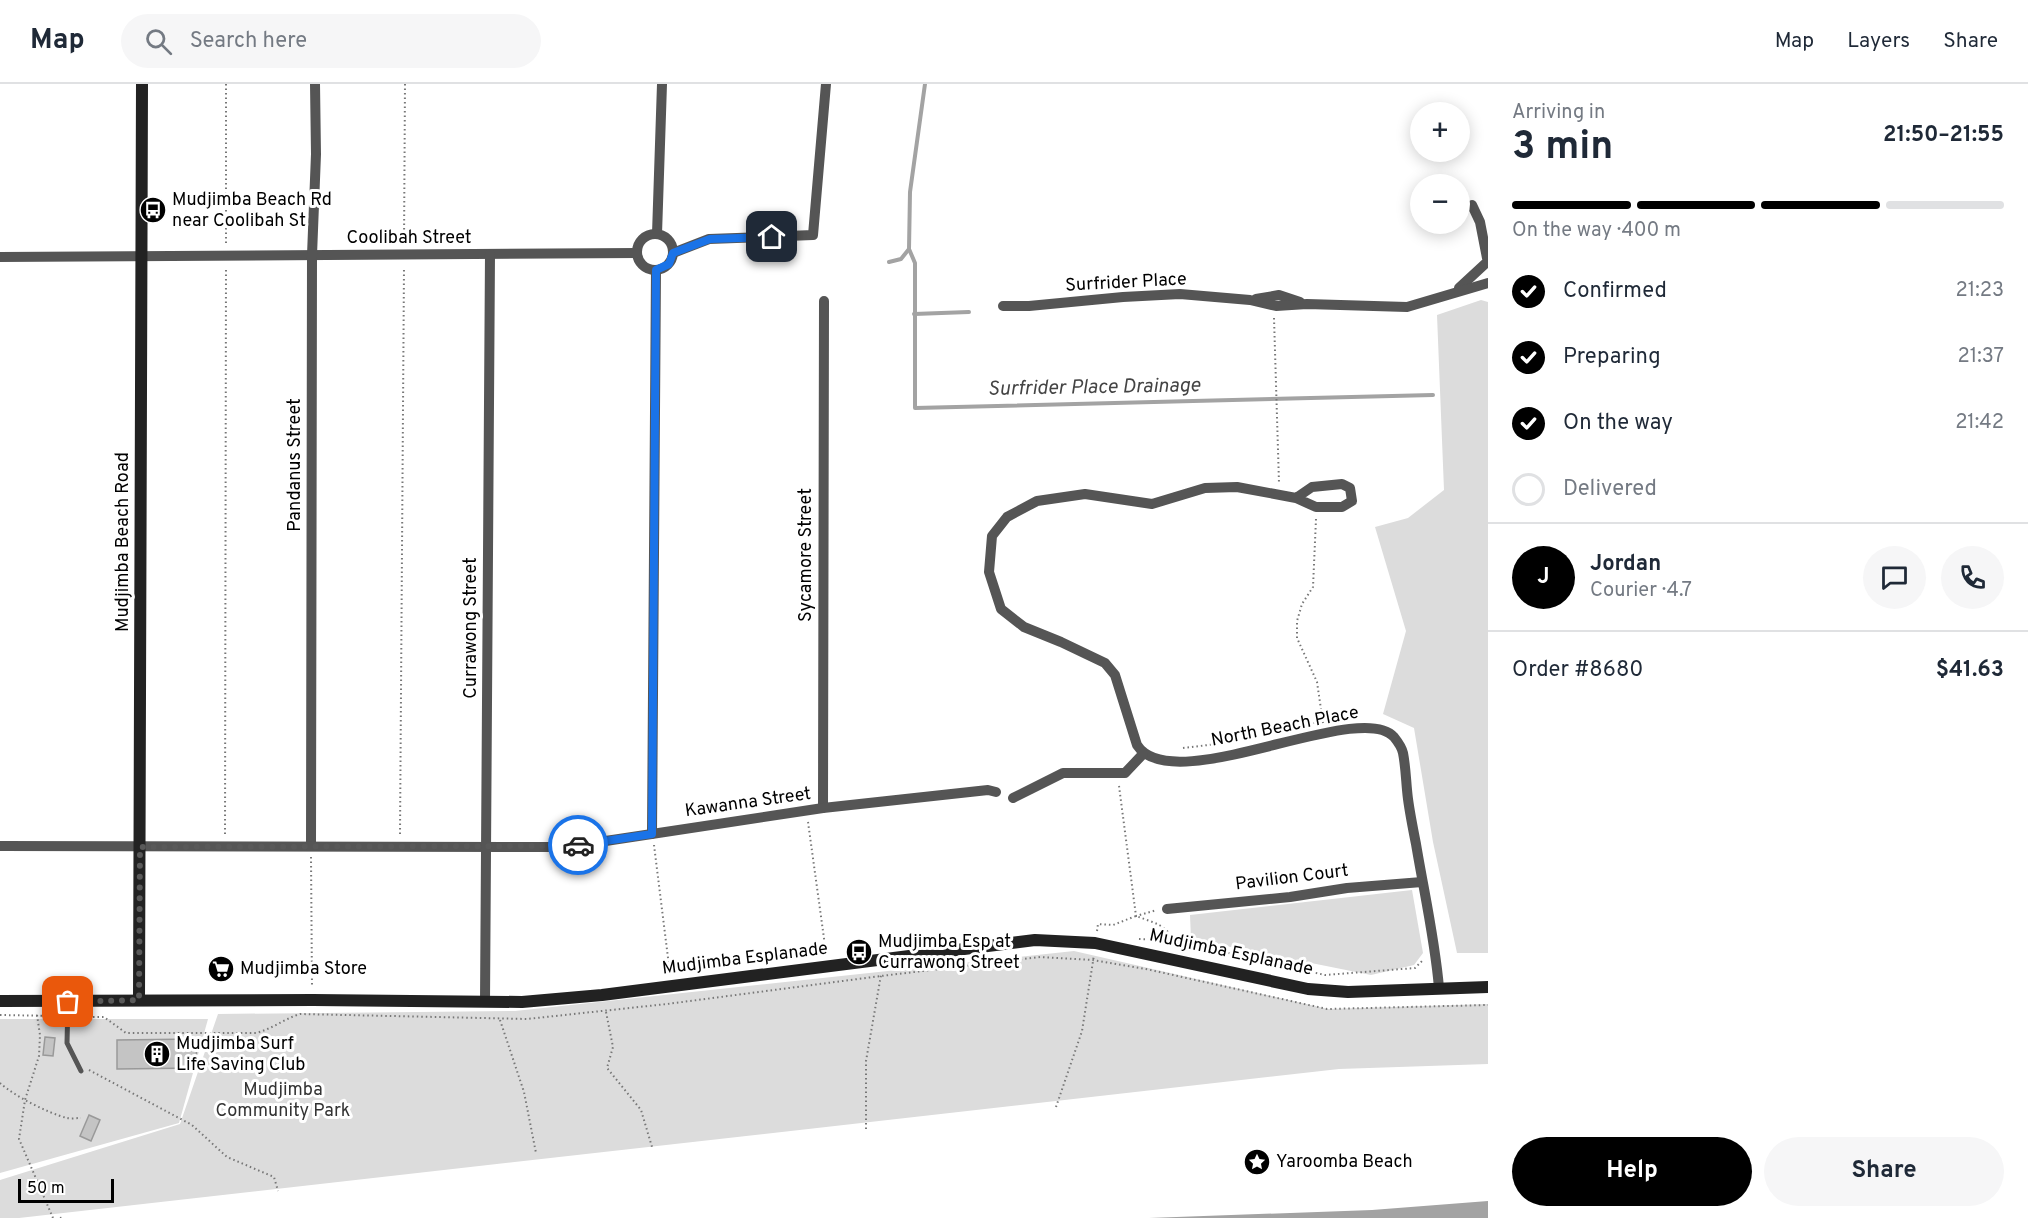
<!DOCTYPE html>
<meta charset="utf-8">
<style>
body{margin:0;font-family:Overpass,sans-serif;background:#f6f6f7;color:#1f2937;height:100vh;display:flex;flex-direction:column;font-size:22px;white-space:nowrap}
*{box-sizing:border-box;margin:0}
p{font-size:20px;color:#747a83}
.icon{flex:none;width:33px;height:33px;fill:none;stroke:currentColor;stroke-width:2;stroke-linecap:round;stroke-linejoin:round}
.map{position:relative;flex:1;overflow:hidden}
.drawer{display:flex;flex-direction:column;background:#fff;width:540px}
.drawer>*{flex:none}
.controls{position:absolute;left:1410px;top:18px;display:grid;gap:12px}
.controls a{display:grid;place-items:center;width:60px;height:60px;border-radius:50%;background:#fff;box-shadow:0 3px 15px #0003;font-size:30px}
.scale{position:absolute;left:18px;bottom:15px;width:96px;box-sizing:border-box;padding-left:6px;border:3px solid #000;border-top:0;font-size:16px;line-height:21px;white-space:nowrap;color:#000;-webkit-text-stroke:4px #fff;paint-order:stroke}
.pin{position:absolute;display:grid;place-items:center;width:51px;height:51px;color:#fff;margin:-26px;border-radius:12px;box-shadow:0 3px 9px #0006}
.courier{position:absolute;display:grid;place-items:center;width:60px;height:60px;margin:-30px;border:4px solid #1a73e8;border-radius:50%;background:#fff;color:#222;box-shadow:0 2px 8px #0007}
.summary em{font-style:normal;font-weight:700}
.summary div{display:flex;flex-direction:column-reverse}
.summary{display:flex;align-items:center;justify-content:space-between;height:102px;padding:0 24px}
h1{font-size:39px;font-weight:700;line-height:45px}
.bar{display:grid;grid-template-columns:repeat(4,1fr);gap:9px 6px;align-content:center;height:72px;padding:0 24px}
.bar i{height:8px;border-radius:4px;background:#e0e1e3}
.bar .current{background:#000}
.bar p{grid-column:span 4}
.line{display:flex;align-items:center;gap:15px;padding:0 24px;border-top:2px solid #e0e1e3}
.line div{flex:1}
.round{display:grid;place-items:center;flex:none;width:63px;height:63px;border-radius:32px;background:#f6f6f7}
ol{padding:0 24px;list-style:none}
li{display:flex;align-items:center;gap:18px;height:66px}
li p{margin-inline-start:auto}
li .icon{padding:6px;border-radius:50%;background:#000;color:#fff;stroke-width:4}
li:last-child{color:#747a83}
li i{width:33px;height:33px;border:3px solid #e0e1e3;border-radius:50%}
.cta{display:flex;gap:12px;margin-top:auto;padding:12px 24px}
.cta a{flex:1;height:69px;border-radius:36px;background:#000;color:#fff;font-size:24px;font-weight:700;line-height:69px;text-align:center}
.cta a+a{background:#f6f6f7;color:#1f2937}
header{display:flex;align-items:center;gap:36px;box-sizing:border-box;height:84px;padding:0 30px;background:#fff;border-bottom:2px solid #e0e1e3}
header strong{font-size:28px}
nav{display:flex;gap:33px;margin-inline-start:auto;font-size:21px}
.search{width:420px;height:54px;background:#f6f6f7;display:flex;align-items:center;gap:15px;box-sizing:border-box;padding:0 21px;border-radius:33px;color:#747a83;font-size:22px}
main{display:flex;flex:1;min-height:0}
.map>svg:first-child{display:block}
</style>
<header>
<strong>Map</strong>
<div class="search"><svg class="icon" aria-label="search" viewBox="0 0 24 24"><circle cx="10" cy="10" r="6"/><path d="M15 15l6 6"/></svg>Search here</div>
<nav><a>Map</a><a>Layers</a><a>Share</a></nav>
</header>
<main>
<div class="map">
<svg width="1488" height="1134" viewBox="0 0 1488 1134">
<rect width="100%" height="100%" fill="#fff"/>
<g fill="#dcdcdc">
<polygon points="1481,216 1488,218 1488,869 1457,869 1433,758 1414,644 1383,630 1406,547 1375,443 1408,434 1444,406 1437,231"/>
<polygon points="1412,806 1423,869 1414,881 1371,891 1191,855 1190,831"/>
<polygon points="1074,867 1328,925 1488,920 1488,980 1339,985 19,1134 0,1134 0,1096 180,1040 218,930 515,927"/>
<polygon points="0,935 208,935 179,1039 0,1089"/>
</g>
<polygon fill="#a3a3a3" points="1488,1117 1488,1134 1149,1134 1372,1126"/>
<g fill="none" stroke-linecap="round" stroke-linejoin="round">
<g stroke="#a3a3a3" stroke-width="4">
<polyline points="909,165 915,179 915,324 1433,311"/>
<polyline points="889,178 901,175 909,165 910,108 925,0"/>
<polyline points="914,230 969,228"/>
</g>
</g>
<g fill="#c4c4c4" stroke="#999" stroke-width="1.5">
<polygon points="45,953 55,954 53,972 43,971"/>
<polygon points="196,955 197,984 117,985 117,956"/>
<polygon points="89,1031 100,1036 91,1057 80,1052"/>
</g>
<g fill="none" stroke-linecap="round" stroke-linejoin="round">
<g stroke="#777" stroke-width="2" stroke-dasharray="1.5 3" stroke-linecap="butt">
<polyline points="226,159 226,0"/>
<polyline points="404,159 405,0"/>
<polyline points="1274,234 1279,399"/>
<polyline points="1316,435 1313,503 1302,520 1297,537 1297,554 1317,598 1323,639"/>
<polyline points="1292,644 1306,639 1315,639"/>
<polyline points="1183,664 1225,659"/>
<polyline points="1119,702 1136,832 1157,826"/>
<polyline points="808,738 826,869"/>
<polyline points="225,750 226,183"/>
<polyline points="400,750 404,183"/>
<polyline points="654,761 670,890"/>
<polyline points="311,773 312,902"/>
<path d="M1097,847l1,-7 15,1 23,-9c10,4 23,7 30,14 5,5 4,8 10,11l149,34 90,-7 9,-9"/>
<polyline points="1139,855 1172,856"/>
<polyline points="606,928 613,963 607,984 641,1026 652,1063"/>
<polyline points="0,931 60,932"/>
<polyline points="37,931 40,951 39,972 25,1016 19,1055 53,1134"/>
<path d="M75,933h29l22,16h130c16,-4 28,-14 44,-19l227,5 140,-15 214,-28 159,-19 53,3 53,9 181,40 161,-4"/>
<polyline points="500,936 524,1008 536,1069"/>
<polyline points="89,986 192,1041 227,1073 274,1093 278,1107"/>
<path d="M0,999c14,13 48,30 67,35 4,1 9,0 14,0"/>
<polyline points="1056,1023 1082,947 1094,871"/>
<polyline points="866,1045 866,977 881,891"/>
<polyline points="60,1134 64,1133"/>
</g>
<polyline stroke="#555" stroke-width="5" points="68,918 67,959 81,987"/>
<g stroke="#555" stroke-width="10">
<polyline points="1472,121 1480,138 1487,174"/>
<polyline points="657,150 662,0"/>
<circle cx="655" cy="168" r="18"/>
<polyline points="673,169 709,155 813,151 826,0"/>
<polyline points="0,173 637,169"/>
<polyline points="1459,204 1485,180"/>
<polyline points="1256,215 1279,211 1300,218"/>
<polyline points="1003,222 1029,222 1123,213 1180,210 1250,216 1276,222 1307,220 1407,223 1488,199"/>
<path d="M1296,414l16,-11 30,-3 8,4 2,13 -10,6h-26l-20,-9 -59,-11 -32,1 -53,16 -67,-10 -48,7 -30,16 -15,19 -3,36 12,37 23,18 37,15 44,21 10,12 22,70c35,55 223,-47 257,-8 4,5 8,11 9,16 3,15 3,31 5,46 2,15 5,30 8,45 8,48 19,96 23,144"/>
<polyline points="1013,714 1063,689 1125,689 1143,670"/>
<polyline points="823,724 824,217"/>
<polyline points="652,750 656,186"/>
<polyline points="311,761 312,171 316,70 315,0"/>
<polyline points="0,762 560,763 599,758 823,724 988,706 996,708"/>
<polyline points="1167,825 1290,813 1347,804 1422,798"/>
<polyline points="485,918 490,170"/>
</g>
<g stroke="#222" stroke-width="12">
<polyline points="139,916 142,0"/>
<polyline points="0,917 313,916 522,918 602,911 1035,856 1095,859 1308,905 1348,908 1488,903"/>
</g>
</g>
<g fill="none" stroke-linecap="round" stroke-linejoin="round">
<polyline stroke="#595959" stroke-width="6" stroke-dasharray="0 10.8" points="68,918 139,916 140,763 560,762 578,761"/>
<polyline stroke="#1a73e8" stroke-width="8" points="578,761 652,750 656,186 669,180 673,169 710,155 772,153"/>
</g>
<defs>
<symbol id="bus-disc" viewBox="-11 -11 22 22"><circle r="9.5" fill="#000" stroke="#fff"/><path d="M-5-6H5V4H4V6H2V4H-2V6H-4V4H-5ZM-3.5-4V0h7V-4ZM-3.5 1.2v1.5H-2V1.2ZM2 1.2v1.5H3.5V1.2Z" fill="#fff"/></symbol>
<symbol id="supermarket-disc" viewBox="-11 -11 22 22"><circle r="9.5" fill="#000" stroke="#fff"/><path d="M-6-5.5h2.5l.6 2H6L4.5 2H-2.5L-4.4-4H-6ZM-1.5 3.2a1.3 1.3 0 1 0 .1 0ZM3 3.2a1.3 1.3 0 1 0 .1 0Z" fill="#fff"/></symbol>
<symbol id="building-disc" viewBox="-11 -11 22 22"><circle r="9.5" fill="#000" stroke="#fff"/><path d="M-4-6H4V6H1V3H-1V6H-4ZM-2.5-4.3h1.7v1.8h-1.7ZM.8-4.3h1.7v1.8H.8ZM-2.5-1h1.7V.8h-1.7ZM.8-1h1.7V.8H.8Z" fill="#fff"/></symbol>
<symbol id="sight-disc" viewBox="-11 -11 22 22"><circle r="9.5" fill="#000" stroke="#fff"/><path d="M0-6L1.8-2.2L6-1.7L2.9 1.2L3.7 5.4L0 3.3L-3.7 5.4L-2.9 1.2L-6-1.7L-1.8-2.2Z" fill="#fff"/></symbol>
</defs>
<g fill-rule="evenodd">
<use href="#bus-disc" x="138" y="111" width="30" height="30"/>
<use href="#bus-disc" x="844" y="853" width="30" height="30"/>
<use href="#supermarket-disc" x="206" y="870" width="30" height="30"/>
<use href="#building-disc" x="142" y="955" width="30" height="30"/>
<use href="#sight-disc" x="1242" y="1063" width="30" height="30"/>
</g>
<g text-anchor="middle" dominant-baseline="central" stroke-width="6" stroke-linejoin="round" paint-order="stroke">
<g font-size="18" fill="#000" stroke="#fff" text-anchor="start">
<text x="172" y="116">Mudjimba Beach Rd<tspan x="172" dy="21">near Coolibah St</tspan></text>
<text x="878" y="858">Mudjimba Esp at<tspan x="878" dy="21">Currawong Street</tspan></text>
<text x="240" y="885">Mudjimba Store</text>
<text x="176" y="960">Mudjimba Surf<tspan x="176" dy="21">Life Saving Club</tspan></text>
<text x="1276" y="1078">Yaroomba Beach</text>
</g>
<g font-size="18" fill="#000" stroke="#fff">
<text x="409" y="154">Coolibah Street</text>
<text transform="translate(1126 199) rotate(-3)">Surfrider Place</text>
<text transform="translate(295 381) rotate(-90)">Pandanus Street</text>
<text transform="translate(123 458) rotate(-90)">Mudjimba Beach Road</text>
<text transform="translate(806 471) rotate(-90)">Sycamore Street</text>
<text transform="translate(471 544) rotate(-90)">Currawong Street</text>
<text transform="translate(1285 643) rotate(-11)">North Beach Place</text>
<text transform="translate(748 719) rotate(-8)">Kawanna Street</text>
<text transform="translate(1292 794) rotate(-7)">Pavilion Court</text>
<text transform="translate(1231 869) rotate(12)">Mudjimba Esplanade</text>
<text transform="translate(745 875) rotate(-7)">Mudjimba Esplanade</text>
</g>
<g font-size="18" fill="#333" stroke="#fff">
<text x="283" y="1006">Mudjimba<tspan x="283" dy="21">Community Park</tspan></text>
</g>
<g font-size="20" font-style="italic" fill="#444" stroke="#fff">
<text transform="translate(1094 304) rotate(-1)">Surfrider Place Drainage</text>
</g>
</g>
</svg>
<div class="controls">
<a>+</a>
<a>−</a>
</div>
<div class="scale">50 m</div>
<div class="pin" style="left:68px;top:918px;background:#ea580c"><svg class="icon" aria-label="bag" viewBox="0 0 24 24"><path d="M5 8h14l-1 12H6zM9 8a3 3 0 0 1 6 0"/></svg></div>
<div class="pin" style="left:772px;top:153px;background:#1f2937"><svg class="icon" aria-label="home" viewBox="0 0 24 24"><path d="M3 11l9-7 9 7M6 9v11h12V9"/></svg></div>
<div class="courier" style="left:578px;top:761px"><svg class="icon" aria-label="car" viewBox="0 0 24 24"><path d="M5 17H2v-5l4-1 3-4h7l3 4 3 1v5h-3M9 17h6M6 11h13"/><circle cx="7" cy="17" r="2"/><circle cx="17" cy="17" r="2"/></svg></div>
</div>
<section class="drawer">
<div class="summary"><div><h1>3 min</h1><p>Arriving in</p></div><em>21:50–21:55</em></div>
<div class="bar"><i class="current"></i><i class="current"></i><i class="current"></i><i></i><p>On the way · 400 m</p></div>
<ol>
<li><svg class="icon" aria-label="check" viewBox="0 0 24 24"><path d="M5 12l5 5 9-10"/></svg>Confirmed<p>21:23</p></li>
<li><svg class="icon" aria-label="check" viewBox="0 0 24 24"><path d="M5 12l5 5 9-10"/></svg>Preparing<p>21:37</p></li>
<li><svg class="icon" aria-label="check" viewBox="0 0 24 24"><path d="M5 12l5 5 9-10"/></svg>On the way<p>21:42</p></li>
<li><i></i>Delivered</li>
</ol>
<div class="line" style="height:108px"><b class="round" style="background:#000;color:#fff">J</b><div><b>Jordan</b><p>Courier · 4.7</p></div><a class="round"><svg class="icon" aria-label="chat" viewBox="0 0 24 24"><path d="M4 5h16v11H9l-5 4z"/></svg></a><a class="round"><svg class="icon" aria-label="phone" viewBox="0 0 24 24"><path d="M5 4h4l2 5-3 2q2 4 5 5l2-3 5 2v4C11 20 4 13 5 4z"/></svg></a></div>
<div class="line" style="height:78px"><div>Order #8680</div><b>$41.63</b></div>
<div class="cta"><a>Help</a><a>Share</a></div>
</section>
</main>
